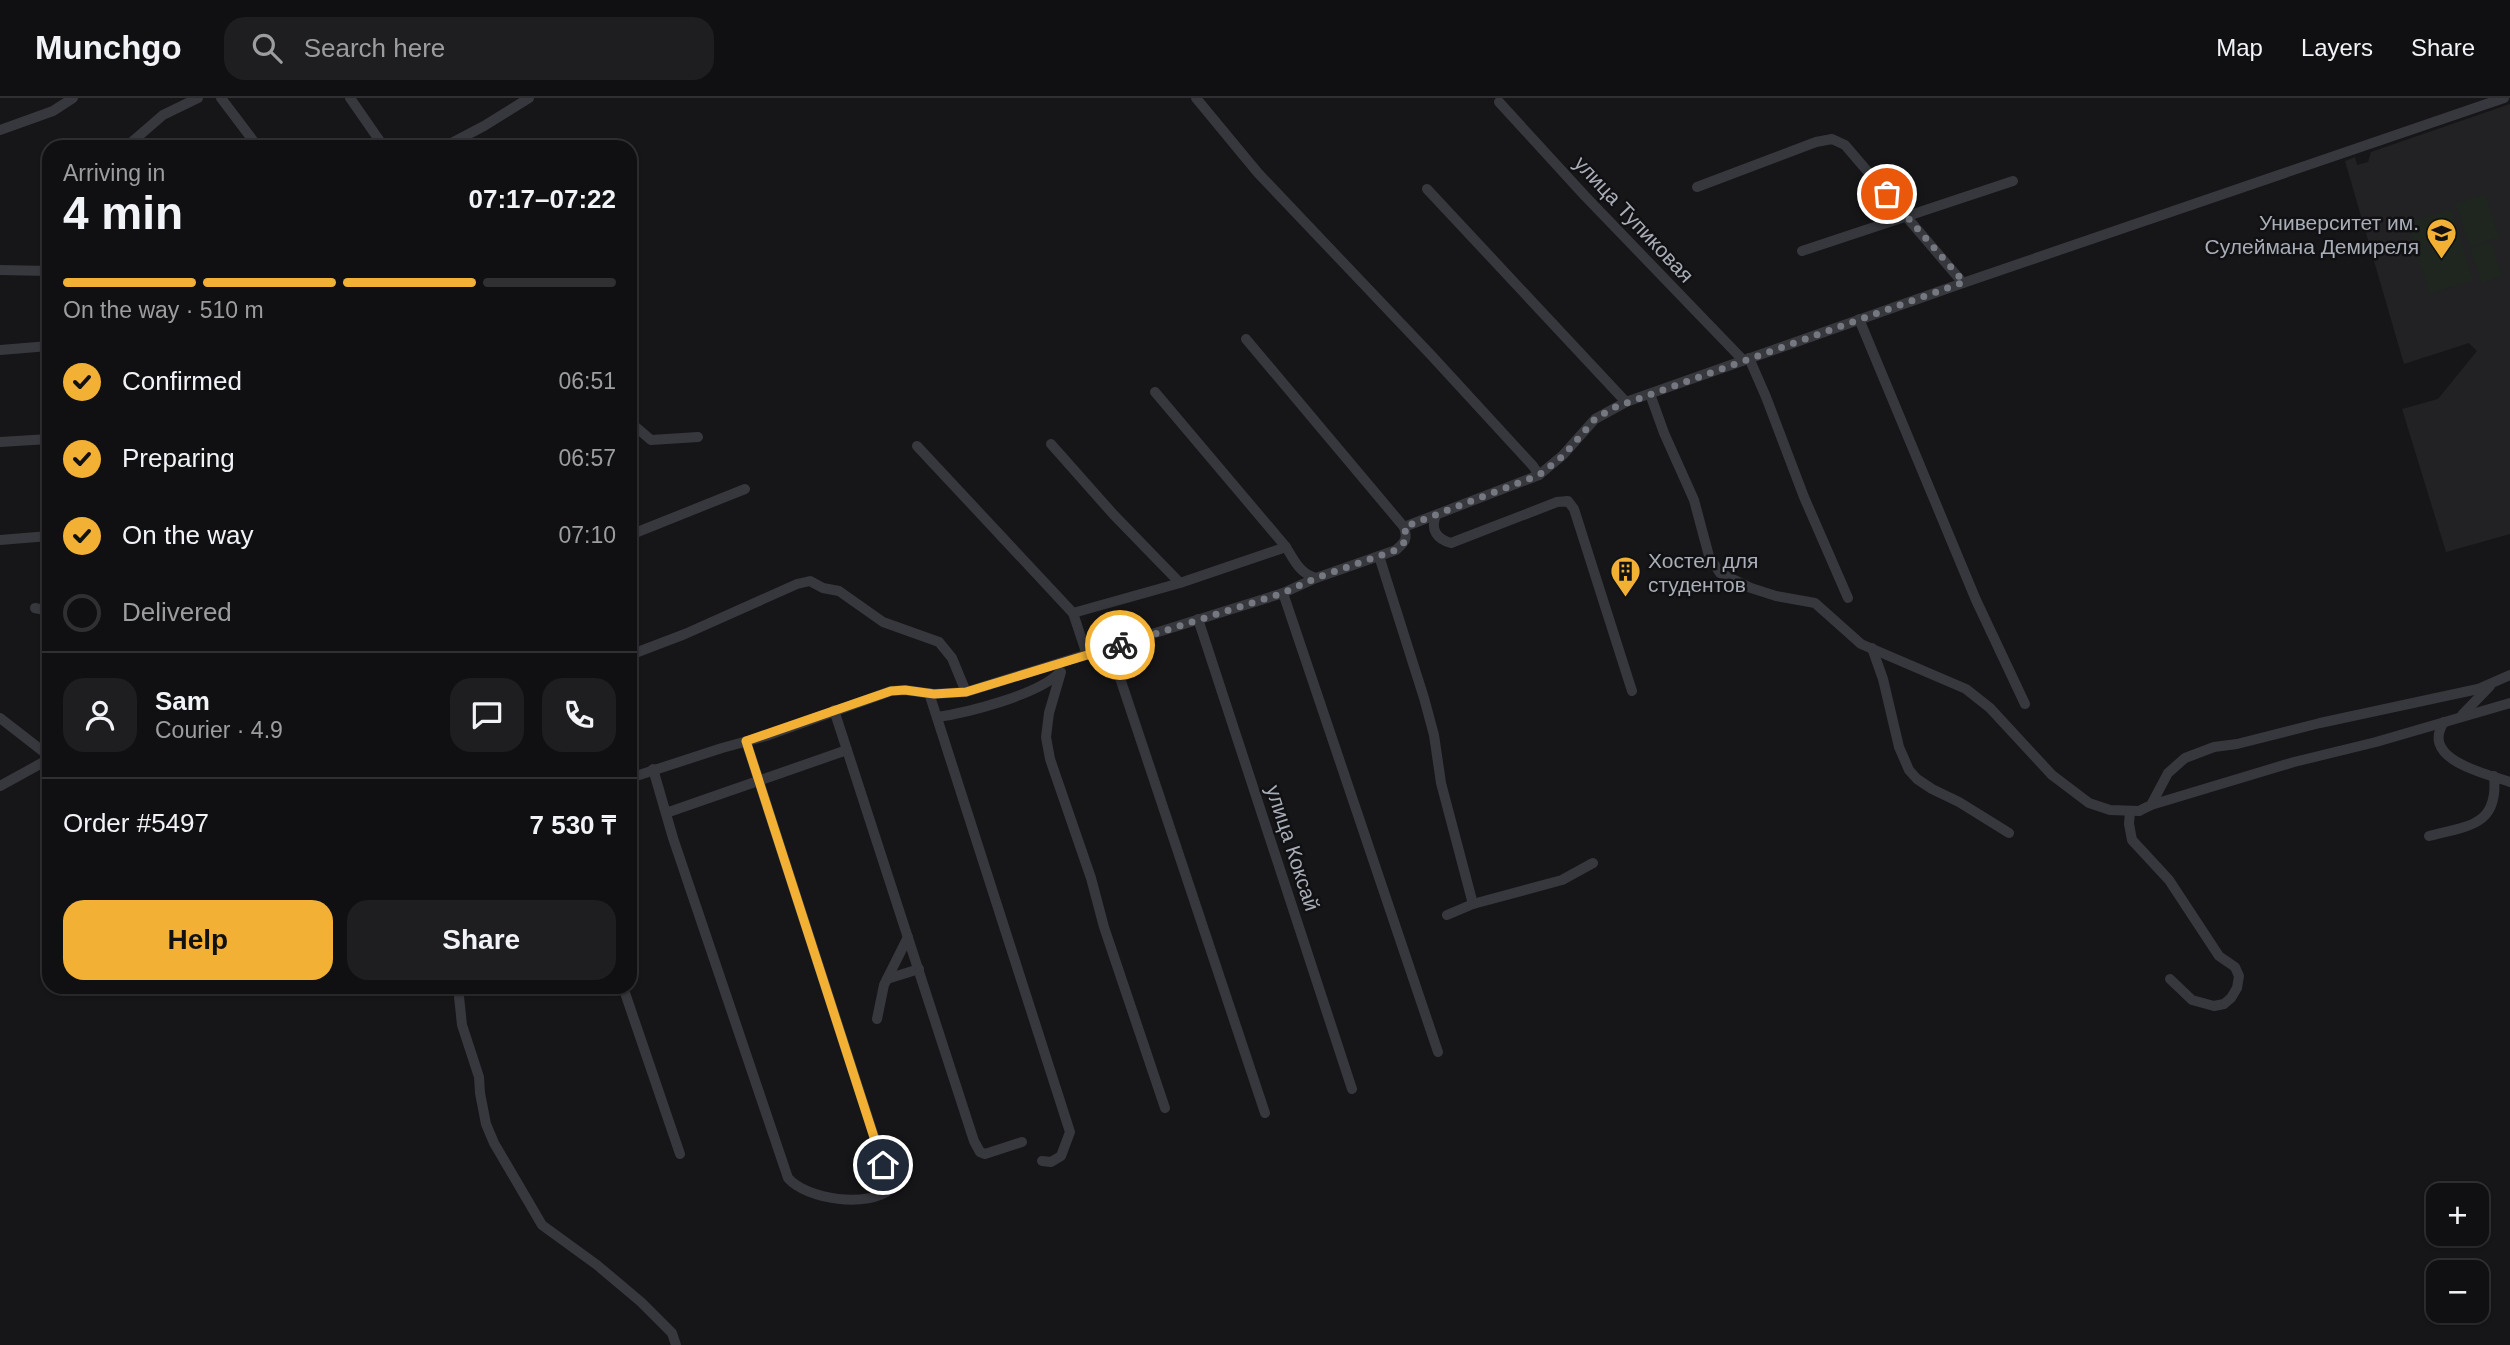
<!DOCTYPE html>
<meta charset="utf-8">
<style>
body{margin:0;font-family:Arial,sans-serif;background:#1e1e20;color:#f1f3f6;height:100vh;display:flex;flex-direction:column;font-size:26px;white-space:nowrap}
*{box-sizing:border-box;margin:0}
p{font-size:23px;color:#9c9d9f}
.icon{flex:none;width:38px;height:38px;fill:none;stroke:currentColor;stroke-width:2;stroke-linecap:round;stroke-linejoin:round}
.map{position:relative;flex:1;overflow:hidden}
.details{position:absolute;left:42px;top:42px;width:595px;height:854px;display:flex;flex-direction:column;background:#101012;border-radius:21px;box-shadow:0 2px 5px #0004,0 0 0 2px #303032}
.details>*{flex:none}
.buttons{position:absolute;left:2426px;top:1085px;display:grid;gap:14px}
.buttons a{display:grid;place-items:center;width:63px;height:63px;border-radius:14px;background:#101012;box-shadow:0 2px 5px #0004,0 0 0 2px #303032;font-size:35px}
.pin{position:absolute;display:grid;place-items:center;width:60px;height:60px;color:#fff;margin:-30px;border:4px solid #fff;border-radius:50%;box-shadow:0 2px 7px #0007}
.courier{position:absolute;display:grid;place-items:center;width:70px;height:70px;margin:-35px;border:5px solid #f2b134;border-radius:50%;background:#fff;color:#222;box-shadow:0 2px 9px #0007}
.summary em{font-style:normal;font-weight:800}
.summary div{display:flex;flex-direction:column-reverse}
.summary{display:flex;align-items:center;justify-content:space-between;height:119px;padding:0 21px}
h1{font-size:46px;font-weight:800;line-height:52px}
.bar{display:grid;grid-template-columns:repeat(4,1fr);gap:10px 7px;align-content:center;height:84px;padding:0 21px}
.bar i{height:9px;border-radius:5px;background:#303032}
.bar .on{background:#f2b134}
.bar p{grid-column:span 4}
.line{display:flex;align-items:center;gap:18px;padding:0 21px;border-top:2px solid #303032}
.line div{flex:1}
.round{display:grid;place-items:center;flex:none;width:74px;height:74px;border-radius:21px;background:#1e1e20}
ol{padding:0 21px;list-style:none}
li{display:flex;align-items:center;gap:21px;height:77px}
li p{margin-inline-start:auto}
li .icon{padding:7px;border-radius:50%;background:#f2b134;color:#111;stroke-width:4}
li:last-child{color:#9c9d9f}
li i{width:38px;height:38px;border:4px solid #303032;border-radius:50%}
.button{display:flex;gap:14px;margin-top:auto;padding:14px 21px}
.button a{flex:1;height:80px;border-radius:21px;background:#f2b134;color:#111;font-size:28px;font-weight:800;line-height:80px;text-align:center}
.button a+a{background:#1e1e20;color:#f1f3f6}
header{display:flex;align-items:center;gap:42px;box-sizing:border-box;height:98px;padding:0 35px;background:#101012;border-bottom:2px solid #303032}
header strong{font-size:33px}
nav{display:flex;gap:38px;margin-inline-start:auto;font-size:24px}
.search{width:490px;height:63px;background:#1e1e20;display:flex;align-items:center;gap:18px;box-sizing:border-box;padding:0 24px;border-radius:21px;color:#9c9d9f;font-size:26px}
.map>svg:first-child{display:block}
</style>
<header>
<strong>Munchgo</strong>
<div class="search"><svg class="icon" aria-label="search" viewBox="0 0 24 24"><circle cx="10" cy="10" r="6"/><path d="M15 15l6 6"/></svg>Search here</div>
<nav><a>Map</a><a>Layers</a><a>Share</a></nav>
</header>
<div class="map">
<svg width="2510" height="1247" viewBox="0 0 2510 1247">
<rect width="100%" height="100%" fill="#161618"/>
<polygon fill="#222225" points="2510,6 2510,436 2446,454 2402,311 2438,301 2477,253 2469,245 2404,266 2345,63 2355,59 2357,67 2368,64 2371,54"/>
<g fill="#1e261f">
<polygon points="2485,96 2499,139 2470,149 2456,106"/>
<polygon points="2451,111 2473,182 2430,196 2408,125"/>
<polygon points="2491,144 2502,178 2482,185 2470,151"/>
</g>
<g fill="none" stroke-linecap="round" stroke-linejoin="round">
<g stroke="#37383d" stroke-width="10">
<polyline points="221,0 258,49"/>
<polyline points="350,0 384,49"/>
<polyline points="1196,0 1258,75 1431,257 1533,368 1539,377"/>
<polyline points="1499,4 1585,98 1743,262"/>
<polyline points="0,32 53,13 73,0"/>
<polyline points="126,49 163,17 198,0"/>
<polyline points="444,49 484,28 529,0"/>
<polyline points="1697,89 1816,44 1832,41 1845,47 1963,185"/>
<polyline points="1427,91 1626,304"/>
<polyline points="1802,153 2013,83"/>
<polyline points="0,172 49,173"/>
<polyline points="1859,221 1976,502 2025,606"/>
<polyline points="0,252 49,248"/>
<polyline points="1749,260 1766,299 1804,399 1848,500"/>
<path d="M1155,294l131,155c8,13 14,27 30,31"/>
<polyline points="1650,296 1664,335 1694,402 1709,458 1720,475 1751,490 1776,498 1815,505 1861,546 1966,591 1990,610 2052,677 2089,705 2110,712 2139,713 2151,707 2168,675 2185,660 2214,649 2237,646 2320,625 2478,591 2510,577"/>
<polyline points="630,324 651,342 698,339"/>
<polyline points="0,344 49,341"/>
<polyline points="1051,346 1113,416 1180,485"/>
<polyline points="917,348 1073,515 1087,557"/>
<path d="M1436,417c-6,15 1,24 15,28l106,-41 11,-1 6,8 58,182"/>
<polyline points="1404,429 1539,377 1563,357 1595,321 1626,304 1963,185 2504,0"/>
<polyline points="630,437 745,391"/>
<polyline points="0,442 49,438"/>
<polyline points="1379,458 1424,600 1434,637 1441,685 1473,806 1447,817"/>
<polyline points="1283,495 1438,954"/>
<polyline points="35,510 49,513"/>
<polyline points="1073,515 1180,485 1286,449"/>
<polyline points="1198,521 1352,991"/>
<polyline points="1110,550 1265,1015"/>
<polyline points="1872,550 1883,581 1899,649 1909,672 1917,681 1932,691 1959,704 2009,735"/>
<polyline points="630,557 685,536 797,486 810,483 823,490 839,493 883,524 939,544 952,560 966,594"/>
<polyline points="1061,574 1049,615 1046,639 1050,661 1091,780 1104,829 1165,1010"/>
<polyline points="929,595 1070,1034 1061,1058 1051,1064 1042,1063"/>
<polyline points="2462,617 2490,588"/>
<path d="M937,619c30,-4 99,-22 121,-43"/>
<polyline points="0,620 49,658"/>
<path d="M2444,624c-25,38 43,52 66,60"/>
<polyline points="847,652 974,1043 980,1054 985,1056 1022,1044"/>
<path d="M653,671l20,69 115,340c19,22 80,30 103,11l-145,-448"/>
<path d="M630,680l92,-30 44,-12 125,-45 14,-1 29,4 32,-2 317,-99 33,-15 80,-28c9,-8 12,-11 8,-23l-158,-188"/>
<polyline points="0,688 49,661"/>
<polyline points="2151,707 2294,664 2376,644 2510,605"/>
<polyline points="2130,713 2129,726 2132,742 2169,782 2219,858 2235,869 2239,878 2237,890 2231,900 2224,906 2214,908 2192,902 2170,881"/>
<polyline points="666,715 847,652 834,612"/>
<path d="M2429,738c39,-10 70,-10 65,-60"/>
<polyline points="1473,806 1562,782 1593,765"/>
<polyline points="887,881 919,871"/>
<polyline points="458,889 462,927 479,979 480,995 486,1026 494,1045 542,1127 597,1167 641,1204 672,1235 676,1247"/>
<polyline points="623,889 680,1056"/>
<polyline points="877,921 884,887 908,839"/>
</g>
</g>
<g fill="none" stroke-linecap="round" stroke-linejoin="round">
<path stroke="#757880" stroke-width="7" stroke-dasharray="0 12.6" d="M1120,547l163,-52 33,-15 80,-28c10,-8 12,-11 8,-23l135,-52 24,-19 32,-37 18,-11 351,-126 -77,-88"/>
<polyline stroke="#f2b134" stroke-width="9" points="883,1067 746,643 891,593 905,592 934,596 966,594 1120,547"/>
</g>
<defs>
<symbol id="university-pin" viewBox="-11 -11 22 30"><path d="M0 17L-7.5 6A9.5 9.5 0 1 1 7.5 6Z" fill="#f2b134" stroke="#111113"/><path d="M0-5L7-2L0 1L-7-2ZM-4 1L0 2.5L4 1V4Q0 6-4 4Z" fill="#111"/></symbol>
<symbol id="building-pin" viewBox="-11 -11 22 30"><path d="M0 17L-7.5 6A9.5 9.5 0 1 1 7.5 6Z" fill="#f2b134" stroke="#111113"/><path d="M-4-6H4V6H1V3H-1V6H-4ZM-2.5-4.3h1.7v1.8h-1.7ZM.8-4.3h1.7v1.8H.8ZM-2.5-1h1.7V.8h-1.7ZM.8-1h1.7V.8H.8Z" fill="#111"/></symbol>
</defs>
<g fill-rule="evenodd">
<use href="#university-pin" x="2424" y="118" width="35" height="47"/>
<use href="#building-pin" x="1608" y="456" width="35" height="47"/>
</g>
<g text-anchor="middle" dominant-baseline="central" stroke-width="5" stroke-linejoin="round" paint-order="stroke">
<g font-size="21" fill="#a8adb8" stroke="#111113">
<text transform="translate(1634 121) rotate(47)">улица Тупиковая</text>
<text transform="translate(1293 750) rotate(72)">улица Коксай</text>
</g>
<g font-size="21" fill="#a8adb8" stroke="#111113" text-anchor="end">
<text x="2419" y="124">Университет им.<tspan x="2419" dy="24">Сулеймана Демиреля</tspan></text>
<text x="1648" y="462" text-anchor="start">Хостел для<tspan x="1648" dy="24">студентов</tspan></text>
</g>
</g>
</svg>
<div class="buttons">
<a>+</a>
<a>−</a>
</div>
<div class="pin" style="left:1887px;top:96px;background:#ea580c"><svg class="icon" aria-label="bag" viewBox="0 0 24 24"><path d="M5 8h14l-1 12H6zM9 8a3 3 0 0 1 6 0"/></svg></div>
<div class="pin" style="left:883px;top:1067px;background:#1f2937"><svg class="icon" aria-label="home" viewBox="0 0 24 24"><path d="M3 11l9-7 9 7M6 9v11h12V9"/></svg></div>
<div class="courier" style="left:1120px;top:547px"><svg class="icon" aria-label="bike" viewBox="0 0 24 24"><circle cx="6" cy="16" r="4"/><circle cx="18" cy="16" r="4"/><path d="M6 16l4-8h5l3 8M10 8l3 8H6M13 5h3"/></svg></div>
<section class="details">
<div class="summary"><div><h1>4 min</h1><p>Arriving in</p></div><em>07:17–07:22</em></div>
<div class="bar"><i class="on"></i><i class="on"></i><i class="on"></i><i></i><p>On the way · 510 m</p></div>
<ol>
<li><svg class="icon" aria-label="check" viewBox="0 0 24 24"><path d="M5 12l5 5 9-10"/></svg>Confirmed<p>06:51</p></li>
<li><svg class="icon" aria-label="check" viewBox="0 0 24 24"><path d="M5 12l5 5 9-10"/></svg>Preparing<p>06:57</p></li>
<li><svg class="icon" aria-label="check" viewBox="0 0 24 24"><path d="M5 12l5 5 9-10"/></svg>On the way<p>07:10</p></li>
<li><i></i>Delivered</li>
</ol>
<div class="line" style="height:126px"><a class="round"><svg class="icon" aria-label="person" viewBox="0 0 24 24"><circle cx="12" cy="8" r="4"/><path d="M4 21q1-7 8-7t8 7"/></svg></a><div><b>Sam</b><p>Courier · 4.9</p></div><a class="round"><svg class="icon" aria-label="chat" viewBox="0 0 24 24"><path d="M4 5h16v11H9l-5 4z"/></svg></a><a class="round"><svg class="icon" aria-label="phone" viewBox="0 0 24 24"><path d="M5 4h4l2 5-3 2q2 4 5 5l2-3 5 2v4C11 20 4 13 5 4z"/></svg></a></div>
<div class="line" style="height:91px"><div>Order #5497</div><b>7 530 ₸</b></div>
<div class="button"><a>Help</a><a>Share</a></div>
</section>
</div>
